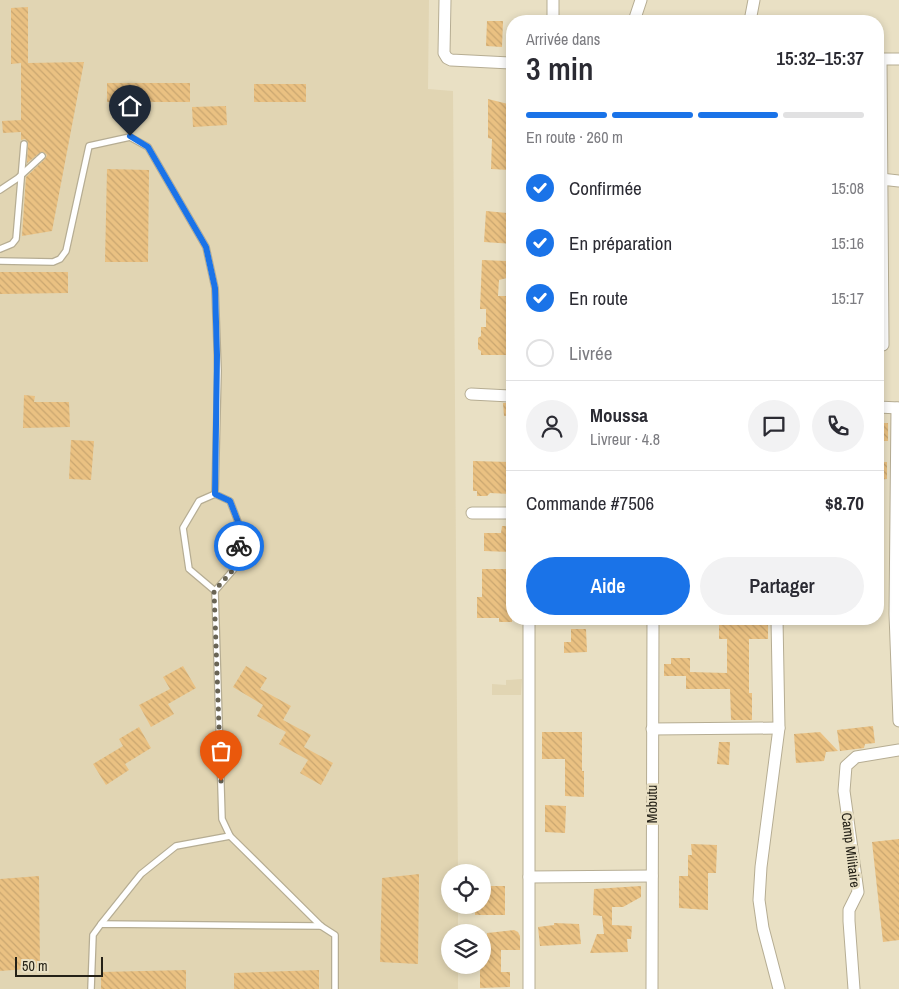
<!DOCTYPE html>
<html lang="fr">
<meta charset="utf-8">
<style>
body{margin:0;font-family:"Archivo Narrow",sans-serif;background:#f2f2f3;color:#2b2b33;height:100vh;display:flex;flex-direction:column;font-size:19px;white-space:nowrap}
*{box-sizing:border-box;margin:0}
p{font-size:16px;color:#7c7c81}
.icon{flex:none;width:28px;height:28px;fill:none;stroke:currentColor;stroke-width:2;stroke-linecap:round;stroke-linejoin:round}
.map{position:relative;flex:1;overflow:hidden}
.details{position:absolute;left:506px;top:15px;width:378px;height:610px;display:flex;flex-direction:column;background:#fff;border-radius:20px;box-shadow:0 2px 8px #0003}
.details>*{flex:none}
.tools{position:absolute;left:441px;top:864px;display:grid;gap:10px}
.tools a{display:grid;place-items:center;width:50px;height:50px;border-radius:50%;background:#fff;box-shadow:0 2px 8px #0003;font-size:25px}
.scale{position:absolute;left:15px;bottom:12px;width:88px;box-sizing:border-box;padding-left:5px;border:2px solid #242117;border-top:0;font-size:14px;line-height:18px;white-space:nowrap;color:#242117;-webkit-text-stroke:4px #e9e0c4;paint-order:stroke}
.pin{position:absolute;display:grid;place-items:center;width:42px;height:42px;color:#fff;margin:-51px -21px;border-radius:50% 50% 50% 0;rotate:-45deg;box-shadow:0 0 5px #0007}
.pin .icon{rotate:45deg}
.courier{position:absolute;display:grid;place-items:center;width:50px;height:50px;margin:-25px;border:4px solid #1a73e8;border-radius:50%;background:#fff;color:#222;box-shadow:0 1px 6px #0007}
.overview em{font-style:normal;font-weight:600}
.overview div{display:flex;flex-direction:column-reverse}
.overview{display:flex;align-items:center;justify-content:space-between;height:85px;padding:0 20px}
h1{font-size:32px;font-weight:600;line-height:38px}
.bar{display:grid;grid-template-columns:repeat(4,1fr);gap:8px 5px;align-content:center;height:60px;padding:0 20px}
.bar i{height:6px;border-radius:4px;background:#e1e1e2}
.bar .current{background:#1a73e8}
.bar p{grid-column:span 4}
.line{display:flex;align-items:center;gap:12px;padding:0 20px;border-top:1px solid #e1e1e2}
.line div{flex:1}
.round{display:grid;place-items:center;flex:none;width:52px;height:52px;border-radius:26px;background:#f2f2f3}
ol{padding:0 20px;list-style:none}
li{display:flex;align-items:center;gap:15px;height:55px}
li p{margin-inline-start:auto}
li .icon{padding:5px;border-radius:50%;background:#1a73e8;color:#fff;stroke-width:4}
li:last-child{color:#7c7c81}
li i{width:28px;height:28px;border:2px solid #e1e1e2;border-radius:50%}
.button{display:flex;gap:10px;margin-top:auto;padding:10px 20px}
.button a{flex:1;height:58px;border-radius:30px;background:#1a73e8;color:#fff;font-size:20px;font-weight:600;line-height:58px;text-align:center}
.button a+a{background:#f2f2f3;color:#2b2b33}
.map>svg:first-child{display:block}
</style>
<div class="map">
<svg width="899" height="989" viewBox="0 0 899 989">
<defs>
<pattern id="building-back-hatch" width="6" height="6" patternUnits="userSpaceOnUse" patternTransform="scale(1.25)"><rect width="6" height="6" fill="#eac182"/><path d="M-1 5l2 2M0 0l6 6M5-1l2 2" fill="none" stroke="#c9a670"/></pattern>
</defs>
<rect width="100%" height="100%" fill="#e9e0c4"/>
<g fill="#e1d5b3">
<polygon points="0,0 429,0 428,89 453,91 458,872 450,872 450,905 458,905 458,932 450,932 450,965 458,965 458,989 0,989"/>
<polygon points="522,679 521,695 492,695 492,684 506,685 506,680"/>
</g>
<g fill="url(#building-back-hatch)">
<polygon points="28,7 28,63 84,62 52,231 22,236 26,177 45,159 47,155 45,153 41,152 27,163 28,142 25,139 21,140 21,132 3,133 2,121 21,120 21,63 11,64 11,8"/>
<polygon points="487,21 503,21 502,47 486,46"/>
<rect x="107" y="83" width="83" height="19"/>
<rect x="254" y="84" width="52" height="18"/>
<polygon points="488,99 512,105 512,138 511,138 509,170 491,169 492,139 488,138"/>
<polygon points="226,106 227,125 193,127 192,107"/>
<polygon points="107,169 149,170 148,262 105,262"/>
<polygon points="486,211 507,213 506,220 512,221 512,244 484,242"/>
<polygon points="482,260 507,261 507,278 499,280 498,296 508,296 509,310 512,310 512,326 507,326 507,355 481,355 481,351 478,349 478,338 481,336 481,327 486,327 486,309 480,309"/>
<polygon points="0,272 68,272 68,293 0,294"/>
<polygon points="24,395 35,396 34,402 69,402 70,427 23,428"/>
<polygon points="503,403 512,403 512,415 504,416"/>
<rect x="878" y="423" width="10" height="18"/>
<polygon points="71,440 94,441 91,480 69,479"/>
<polygon points="473,461 512,462 512,494 490,493 487,496 477,496 477,491 473,491"/>
<polygon points="878,462 887,462 887,479 878,480"/>
<polygon points="502,526 512,526 512,552 484,551 484,533 501,533"/>
<polygon points="482,569 512,569 512,622 499,622 499,618 477,618 477,597 482,597"/>
<polygon points="719,619 768,619 768,639 749,639 749,693 752,693 752,720 731,720 730,689 686,689 686,676 664,676 664,664 671,664 671,658 690,658 690,672 727,673 727,639 719,639"/>
<polygon points="571,629 586,629 587,652 564,653 564,642 571,642"/>
<polygon points="183,666 196,688 168,704 174,714 151,727 139,705 170,689 163,677"/>
<polygon points="246,666 267,678 260,689 291,706 283,720 311,735 304,747 333,763 321,785 300,773 308,760 279,744 286,732 257,716 263,705 233,687"/>
<polygon points="873,726 875,743 865,744 864,748 840,751 837,730"/>
<polygon points="139,727 151,748 125,764 129,770 106,785 93,764 123,746 119,739"/>
<polygon points="542,732 582,732 582,771 584,771 584,797 565,796 565,759 542,759"/>
<polygon points="820,732 838,751 826,752 824,761 796,763 794,734"/>
<polygon points="719,742 730,742 729,765 717,764"/>
<polygon points="545,805 566,806 565,833 545,832"/>
<polygon points="899,839 899,940 883,942 872,842"/>
<polygon points="691,844 717,845 716,873 708,873 708,910 679,908 679,876 688,876 688,855 692,855"/>
<polygon points="419,874 418,964 380,962 382,878"/>
<polygon points="39,876 40,968 0,971 0,879"/>
<polygon points="482,886 505,886 505,915 475,915 475,905 482,905"/>
<polygon points="641,886 641,897 623,907 612,907 612,925 632,926 631,939 627,939 628,952 590,953 597,934 604,934 602,916 593,915 594,889"/>
<polygon points="554,923 579,924 581,944 540,946 538,927 554,925"/>
<polygon points="514,930 518,932 520,936 520,950 501,950 501,972 510,972 510,987 480,988 480,965 482,965 482,958 487,958 487,933"/>
<polygon points="186,970 186,989 101,989 101,972"/>
<polygon points="319,970 319,989 234,989 234,973"/>
</g>
<g fill="none" stroke-linecap="round" stroke-linejoin="round">
<defs>
<g id="lane">
<polyline points="0,190 18,178 42,156"/>
<polyline points="0,249 12,244 16,239 24,144"/>
<polyline points="0,261 53,262 60,259 66,251 89,146 130,137 148,147 206,247 215,288 218,371 215,494"/>
<polyline points="215,494 230,501 242,532 234,569 215,591 222,819 230,836 321,926 335,935 335,989"/>
<polyline points="215,591 189,569 183,528 199,501 215,494"/>
<polyline points="101,924 141,874 176,846 230,836"/>
<polyline points="91,989 93,935 101,924 321,926"/>
</g>
<g id="street">
<polyline points="445,0 444,53 447,58 451,60 512,63"/>
<polyline points="553,21 553,0"/>
<polyline points="634,21 641,0"/>
<polyline points="750,21 754,0"/>
<polyline points="878,59 899,59"/>
<polyline points="881,59 883,345"/>
<polyline points="881,179 899,181"/>
<polyline points="471,394 512,396"/>
<polyline points="878,407 899,408"/>
<polyline points="897,408 895,614 899,721"/>
<polyline points="472,513 512,513"/>
<polyline points="529,619 529,989"/>
<polyline points="777,619 779,728 761,867 759,900 763,928 779,989"/>
<polyline points="652,729 779,728"/>
<polyline points="529,877 652,876"/>
<polyline points="652,989 653,619"/>
<polyline points="854,989 849,921 849,910 858,892 844,791 846,766 856,757 899,750"/>
</g>
</defs>
<use href="#lane" stroke="#b6ad93" stroke-width="8"/>
<use href="#street" stroke="#b6ad93" stroke-width="13"/>
<use href="#lane" stroke="#fff" stroke-width="5.5"/>
<use href="#street" stroke="#fff" stroke-width="11"/>
</g>
<g fill="none" stroke-linecap="round" stroke-linejoin="round">
<polyline stroke="#696454" stroke-width="5" stroke-dasharray="0 9" points="221,781 214,591 234,569 239,546"/>
<polyline stroke="#1a73e8" stroke-width="6" points="130,136 148,147 206,247 215,288 217,355 215,494 230,501 242,532 239,546"/>
</g>
<g text-anchor="middle" dominant-baseline="central" stroke-width="5" stroke-linejoin="round" paint-order="stroke">
<g font-size="14" fill="#242117" stroke="#e9e0c4">
<text transform="translate(652 804) rotate(-90)">Mobutu</text>
<text transform="translate(851 850) rotate(83)">Camp Militaire</text>
</g>
</g>
</svg>
<div class="tools">
<a><svg class="icon" aria-label="locate" viewBox="0 0 24 24"><circle cx="12" cy="12" r="6"/><path d="M12 2v4M12 18v4M2 12h4M18 12h4"/></svg></a>
<a><svg class="icon" aria-label="layers" viewBox="0 0 24 24"><path d="M12 4l9 5-9 5-9-5zM3 14l9 5 9-5"/></svg></a>
</div>
<div class="scale">50 m</div>
<div class="pin" style="left:221px;top:781px;background:#ea580c"><svg class="icon" aria-label="bag" viewBox="0 0 24 24"><path d="M5 8h14l-1 12H6zM9 8a3 3 0 0 1 6 0"/></svg></div>
<div class="pin" style="left:130px;top:136px;background:#1f2937"><svg class="icon" aria-label="home" viewBox="0 0 24 24"><path d="M3 11l9-7 9 7M6 9v11h12V9"/></svg></div>
<div class="courier" style="left:239px;top:546px"><svg class="icon" aria-label="bike" viewBox="0 0 24 24"><circle cx="6" cy="16" r="4"/><circle cx="18" cy="16" r="4"/><path d="M6 16l4-8h5l3 8M10 8l3 8H6M13 5h3"/></svg></div>
<section class="details">
<div class="overview"><div><h1>3 min</h1><p>Arrivée dans</p></div><em>15:32–15:37</em></div>
<div class="bar"><i class="current"></i><i class="current"></i><i class="current"></i><i></i><p>En route · 260 m</p></div>
<ol>
<li><svg class="icon" aria-label="check" viewBox="0 0 24 24"><path d="M5 12l5 5 9-10"/></svg>Confirmée<p>15:08</p></li>
<li><svg class="icon" aria-label="check" viewBox="0 0 24 24"><path d="M5 12l5 5 9-10"/></svg>En préparation<p>15:16</p></li>
<li><svg class="icon" aria-label="check" viewBox="0 0 24 24"><path d="M5 12l5 5 9-10"/></svg>En route<p>15:17</p></li>
<li><i></i>Livrée</li>
</ol>
<div class="line" style="height:90px"><a class="round"><svg class="icon" aria-label="person" viewBox="0 0 24 24"><circle cx="12" cy="8" r="4"/><path d="M4 21q1-7 8-7t8 7"/></svg></a><div><b>Moussa</b><p>Livreur · 4.8</p></div><a class="round"><svg class="icon" aria-label="chat" viewBox="0 0 24 24"><path d="M4 5h16v11H9l-5 4z"/></svg></a><a class="round"><svg class="icon" aria-label="phone" viewBox="0 0 24 24"><path d="M5 4h4l2 5-3 2q2 4 5 5l2-3 5 2v4C11 20 4 13 5 4z"/></svg></a></div>
<div class="line" style="height:65px"><div>Commande #7506</div><b>$8.70</b></div>
<div class="button"><a>Aide</a><a>Partager</a></div>
</section>
</div>
